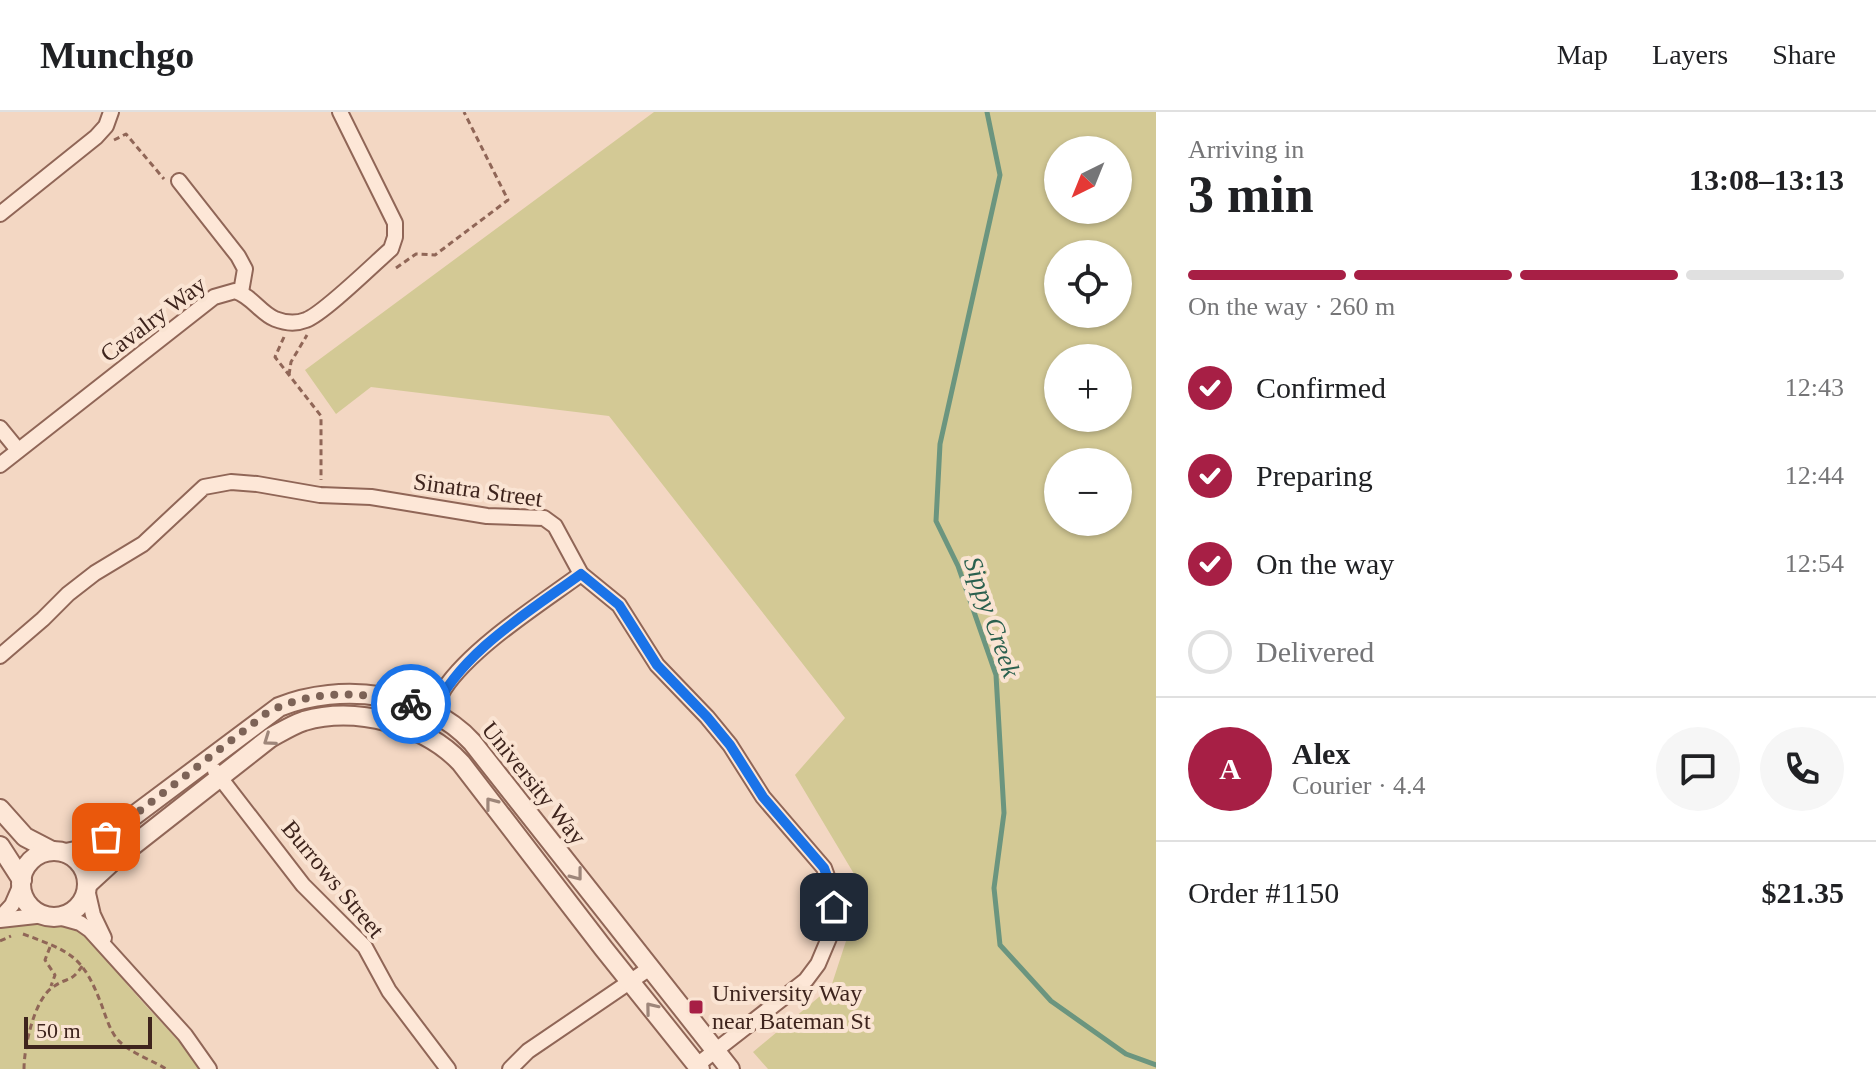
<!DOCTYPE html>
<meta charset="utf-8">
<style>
body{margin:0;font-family:"Times New Roman",serif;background:#f6f6f6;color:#202124;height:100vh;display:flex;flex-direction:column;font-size:30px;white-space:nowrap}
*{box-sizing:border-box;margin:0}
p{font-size:26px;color:#757577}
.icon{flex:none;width:44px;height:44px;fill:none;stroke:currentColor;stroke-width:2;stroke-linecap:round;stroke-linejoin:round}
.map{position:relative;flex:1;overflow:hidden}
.details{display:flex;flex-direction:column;background:#fff;width:720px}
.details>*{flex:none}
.needle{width:52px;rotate:223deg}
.buttons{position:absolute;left:1044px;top:24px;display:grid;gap:16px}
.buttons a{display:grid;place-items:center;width:88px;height:88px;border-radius:50%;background:#fff;box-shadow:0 2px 6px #0004;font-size:40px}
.scale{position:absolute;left:24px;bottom:20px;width:128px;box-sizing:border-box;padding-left:8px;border:4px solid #3e241d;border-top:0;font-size:22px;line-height:28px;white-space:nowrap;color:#3e241d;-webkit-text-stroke:6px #fae4d3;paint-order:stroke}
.pin{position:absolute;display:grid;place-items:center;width:68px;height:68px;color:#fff;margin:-34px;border-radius:16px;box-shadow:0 4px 12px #0006}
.courier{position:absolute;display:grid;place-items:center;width:80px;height:80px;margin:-40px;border:6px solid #1a73e8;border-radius:50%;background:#fff;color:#222;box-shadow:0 2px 10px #0007}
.head em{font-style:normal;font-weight:600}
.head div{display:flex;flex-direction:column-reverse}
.head{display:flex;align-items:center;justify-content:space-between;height:136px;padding:0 32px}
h1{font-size:52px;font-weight:600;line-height:60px}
.bar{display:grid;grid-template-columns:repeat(4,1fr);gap:12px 8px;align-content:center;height:96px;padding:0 32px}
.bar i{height:10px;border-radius:6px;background:#e0e0e0}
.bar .active{background:#a71f45}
.bar p{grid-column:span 4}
.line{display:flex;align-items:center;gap:20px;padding:0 32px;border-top:2px solid #e0e0e0}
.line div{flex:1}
.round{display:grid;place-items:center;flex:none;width:84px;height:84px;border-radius:42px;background:#f6f6f6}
ol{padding:0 32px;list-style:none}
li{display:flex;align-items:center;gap:24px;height:88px}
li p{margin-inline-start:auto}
li .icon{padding:8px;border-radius:50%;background:#a71f45;color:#fff;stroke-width:4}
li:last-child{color:#757577}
li i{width:44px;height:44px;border:4px solid #e0e0e0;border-radius:50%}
header{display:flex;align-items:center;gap:48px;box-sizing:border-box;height:112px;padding:0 40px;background:#fff;border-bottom:2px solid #e0e0e0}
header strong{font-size:38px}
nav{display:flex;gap:44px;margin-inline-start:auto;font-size:28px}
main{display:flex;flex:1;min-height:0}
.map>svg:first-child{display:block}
</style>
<header>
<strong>Munchgo</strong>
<nav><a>Map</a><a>Layers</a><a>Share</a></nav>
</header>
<main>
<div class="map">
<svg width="1156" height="957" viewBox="0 0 1156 957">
<rect width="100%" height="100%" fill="#f3d7c3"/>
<g fill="#d3c995" fill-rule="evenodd">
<path d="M654,0h502v957h-388l-15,-17 78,-65 32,-98 -68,-114 50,-57 -236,-302 -238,-29 -35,27 -31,-44zM1058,38h60v60h-60zM1058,142h60v60h-60zM1058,246h60v60h-60zM1058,350h60v60h-60z"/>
<path d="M32,810c12,3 34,1 42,5 25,13 40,43 58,63 23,27 48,50 69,79h-201v-141l10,-4z"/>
</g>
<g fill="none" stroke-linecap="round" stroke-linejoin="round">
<polyline stroke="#6b957f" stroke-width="5" points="987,0 1000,63 940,332 936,409 958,454 996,563 1004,701 994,776 1000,833 1051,889 1126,942 1156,953"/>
<defs>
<g id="minor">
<polyline points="179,69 238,144 245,157 241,180"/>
<polyline points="0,102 96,25 106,14 111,0"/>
<polyline points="0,316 18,338"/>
<path d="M0,353l214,-168 21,-6c17,5 25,22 40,28 10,4 21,5 31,1 17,-6 68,-56 85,-71l4,-12v-14l-55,-111"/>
<polyline points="0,544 43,507 68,482 95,461 143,432 204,375 231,370 257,372 320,383 371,385 487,404 544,406 555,414 581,462 619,493 657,553 707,605 730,633 763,685 824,756 832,778 834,795 829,826 818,852 806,868 697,953"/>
<path d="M423,622c7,-15 13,-31 21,-45 28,-42 96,-85 137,-115"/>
<polyline points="215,659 303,773 365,835 389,879 448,957"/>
<polyline points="87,777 93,803 104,826"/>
<polyline points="55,804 80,811 90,818 185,923 209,957"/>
<polyline points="0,806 12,793 22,770"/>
<polyline points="0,808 45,803"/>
<polyline points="510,957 528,939 650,856"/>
</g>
<g id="tertiary">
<polyline points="0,697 25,725 52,739"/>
<polyline points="0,734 22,768"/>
<circle cx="54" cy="772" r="33"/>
<path d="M66,741l19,-4 15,-8 179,-134c62,-25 147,-15 193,35l258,327"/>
<path d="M87,773l25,-23 158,-124c11,-6 22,-13 34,-17 52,-15 121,3 157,42l143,186 96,120"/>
</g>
</defs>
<use href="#minor" stroke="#906657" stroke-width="18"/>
<use href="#tertiary" stroke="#906657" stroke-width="22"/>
<g stroke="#906657" stroke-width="3" stroke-dasharray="6 4" stroke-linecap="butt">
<polyline points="114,28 126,22 164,67"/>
<polyline points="396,156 416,142 435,143 508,88 464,0"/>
<polyline points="284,225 275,245 321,304 321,368"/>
<polyline points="289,263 291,250 307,223"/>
<path d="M23,822c49,18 60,22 79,72 4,11 8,25 16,34 12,13 34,20 48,29"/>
<polyline points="0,829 11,824"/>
<polyline points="50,835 45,848 55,863 51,874"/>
<path d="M24,957c0,-21 10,-70 29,-82 16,-11 17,-3 30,-22"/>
</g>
<use href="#minor" stroke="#fde7d7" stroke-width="14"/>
<use href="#tertiary" stroke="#fde7d7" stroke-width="18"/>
</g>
<defs><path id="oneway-chevron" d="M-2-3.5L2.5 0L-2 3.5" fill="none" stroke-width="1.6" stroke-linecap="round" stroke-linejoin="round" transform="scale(2)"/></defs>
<g stroke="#9e867a">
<use href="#oneway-chevron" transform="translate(269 628) rotate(145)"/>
<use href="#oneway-chevron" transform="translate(491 691) rotate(-128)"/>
<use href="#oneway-chevron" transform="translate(577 763) rotate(52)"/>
<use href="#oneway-chevron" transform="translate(651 896) rotate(-129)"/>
</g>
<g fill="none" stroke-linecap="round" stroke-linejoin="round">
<path stroke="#7d6357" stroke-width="8" stroke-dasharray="0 14.4" d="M106,725l162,-125c45,-23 95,-21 143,-8"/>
<path stroke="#1a73e8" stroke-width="10" d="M411,592l22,9c26,-60 97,-102 148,-139l38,31 38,60 50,52 23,28 33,52 61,71 8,22 2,17"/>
</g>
<rect fill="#a71f45" stroke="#fae4d3" stroke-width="3" x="688" y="887" width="16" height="16" rx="4"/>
<g text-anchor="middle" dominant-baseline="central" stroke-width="8" stroke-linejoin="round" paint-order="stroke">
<g font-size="24" fill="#3e241d" stroke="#fae4d3">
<text transform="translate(153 207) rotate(-37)">Cavalry Way</text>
<text transform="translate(478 378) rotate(8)">Sinatra Street</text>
<text transform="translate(534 671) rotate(51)">University Way</text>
<text transform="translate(333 767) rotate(50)">Burrows Street</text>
</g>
<g font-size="24" fill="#3e241d" stroke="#fae4d3" text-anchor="start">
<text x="712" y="881">University Way<tspan x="712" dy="28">near Bateman St</tspan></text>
</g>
<g font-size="26" font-style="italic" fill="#2a604e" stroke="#fae4d3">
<text transform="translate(992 505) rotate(71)">Sippy Creek</text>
</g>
</g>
</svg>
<div class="buttons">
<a><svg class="needle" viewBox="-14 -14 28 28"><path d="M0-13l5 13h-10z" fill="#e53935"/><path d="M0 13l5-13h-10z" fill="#757577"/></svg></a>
<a><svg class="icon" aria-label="locate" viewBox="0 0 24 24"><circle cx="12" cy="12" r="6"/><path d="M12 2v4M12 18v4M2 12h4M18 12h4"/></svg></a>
<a>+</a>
<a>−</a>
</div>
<div class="scale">50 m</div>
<div class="pin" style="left:106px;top:725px;background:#ea580c"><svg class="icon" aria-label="bag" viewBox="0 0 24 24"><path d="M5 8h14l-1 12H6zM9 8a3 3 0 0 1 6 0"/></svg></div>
<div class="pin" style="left:834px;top:795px;background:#1f2937"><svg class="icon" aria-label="home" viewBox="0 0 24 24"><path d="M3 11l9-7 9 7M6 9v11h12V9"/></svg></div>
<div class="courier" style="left:411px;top:592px"><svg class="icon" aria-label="bike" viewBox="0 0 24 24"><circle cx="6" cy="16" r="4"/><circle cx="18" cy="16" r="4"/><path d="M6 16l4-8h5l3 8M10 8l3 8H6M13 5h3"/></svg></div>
</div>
<section class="details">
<div class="head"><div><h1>3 min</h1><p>Arriving in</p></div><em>13:08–13:13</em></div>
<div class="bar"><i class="active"></i><i class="active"></i><i class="active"></i><i></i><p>On the way · 260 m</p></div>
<ol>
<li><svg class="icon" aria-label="check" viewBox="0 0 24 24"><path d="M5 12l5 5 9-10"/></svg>Confirmed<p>12:43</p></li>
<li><svg class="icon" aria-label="check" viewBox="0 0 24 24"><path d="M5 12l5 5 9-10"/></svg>Preparing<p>12:44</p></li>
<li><svg class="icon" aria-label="check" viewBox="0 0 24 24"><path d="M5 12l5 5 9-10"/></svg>On the way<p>12:54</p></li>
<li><i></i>Delivered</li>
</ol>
<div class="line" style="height:144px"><b class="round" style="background:#a71f45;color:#fff">A</b><div><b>Alex</b><p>Courier · 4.4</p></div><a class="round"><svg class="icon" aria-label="chat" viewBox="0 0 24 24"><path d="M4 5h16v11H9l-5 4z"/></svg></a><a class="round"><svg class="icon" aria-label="phone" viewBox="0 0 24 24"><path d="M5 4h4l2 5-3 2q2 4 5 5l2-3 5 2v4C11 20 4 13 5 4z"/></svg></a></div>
<div class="line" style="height:104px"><div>Order #1150</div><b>$21.35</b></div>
</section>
</main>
